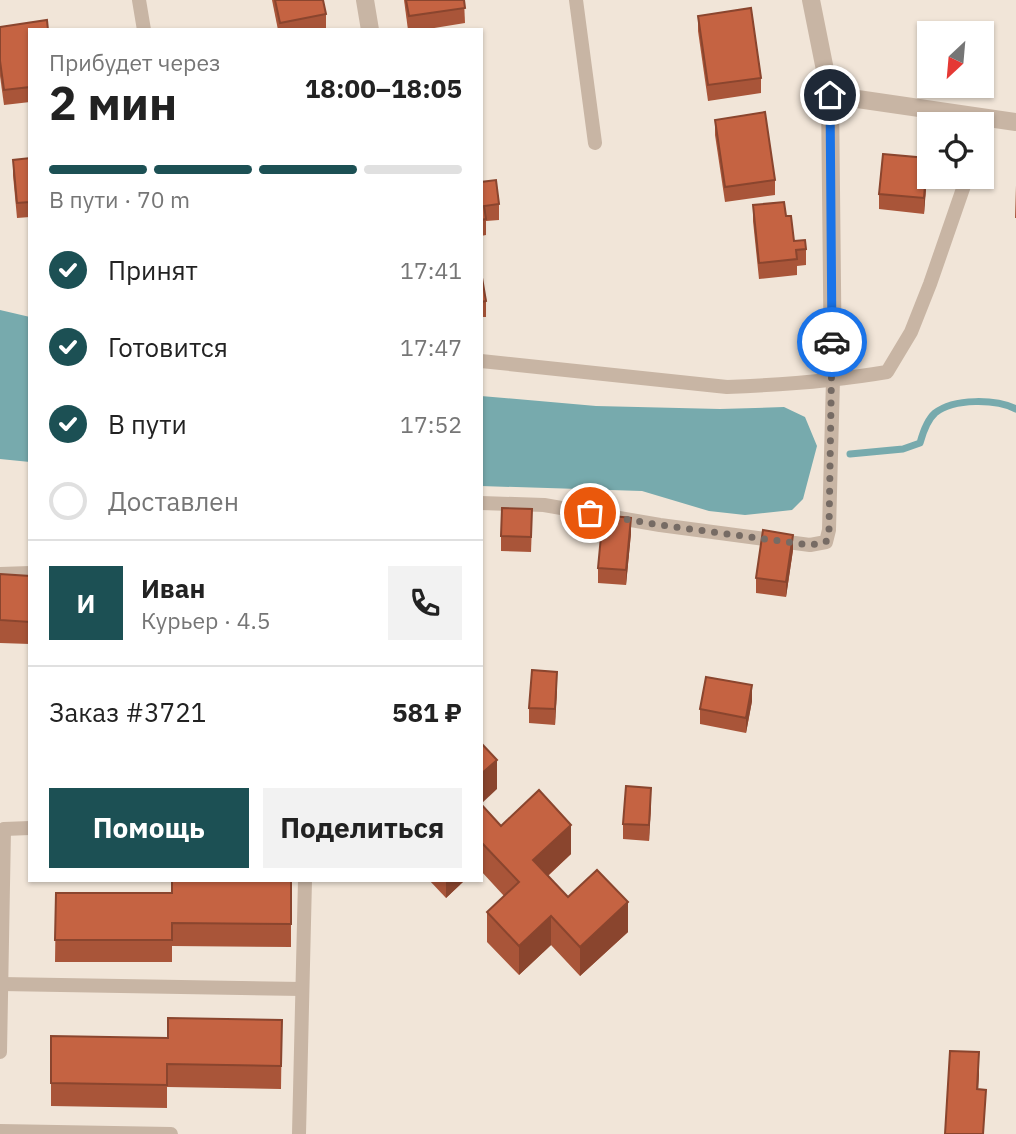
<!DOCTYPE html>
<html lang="ru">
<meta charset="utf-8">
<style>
body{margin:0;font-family:"IBM Plex Sans",sans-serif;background:#f2f2f2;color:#222;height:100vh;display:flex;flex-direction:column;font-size:26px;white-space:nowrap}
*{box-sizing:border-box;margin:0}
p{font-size:23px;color:#767676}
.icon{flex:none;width:38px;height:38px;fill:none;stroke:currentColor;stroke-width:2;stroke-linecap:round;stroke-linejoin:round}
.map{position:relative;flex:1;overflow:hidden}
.drawer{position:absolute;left:28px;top:28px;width:455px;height:854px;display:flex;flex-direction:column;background:#fff;border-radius:0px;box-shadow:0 2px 5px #0004}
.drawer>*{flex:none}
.needle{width:46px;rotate:206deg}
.controls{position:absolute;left:917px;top:21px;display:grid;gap:14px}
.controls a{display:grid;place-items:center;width:77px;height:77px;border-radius:0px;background:#fff;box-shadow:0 2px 5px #0004;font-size:35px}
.pin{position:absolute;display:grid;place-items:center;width:60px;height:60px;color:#fff;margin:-30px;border:4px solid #fff;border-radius:50%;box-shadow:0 2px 7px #0007}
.courier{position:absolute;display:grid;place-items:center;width:70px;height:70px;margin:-35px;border:5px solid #1a73e8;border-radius:50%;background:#fff;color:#222;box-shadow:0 2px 9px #0007}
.overview em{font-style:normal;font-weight:700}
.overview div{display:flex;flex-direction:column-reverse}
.overview{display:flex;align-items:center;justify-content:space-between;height:119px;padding:0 21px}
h1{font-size:46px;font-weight:700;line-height:52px}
.bar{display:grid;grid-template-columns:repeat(4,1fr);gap:10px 7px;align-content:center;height:84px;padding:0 21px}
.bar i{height:9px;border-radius:5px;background:#e0e0e0}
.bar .selected{background:#1c5054}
.bar p{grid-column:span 4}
.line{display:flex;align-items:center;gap:18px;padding:0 21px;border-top:2px solid #e0e0e0}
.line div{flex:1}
.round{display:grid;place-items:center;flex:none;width:74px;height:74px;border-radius:0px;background:#f2f2f2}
ol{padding:0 21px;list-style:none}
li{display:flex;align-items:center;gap:21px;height:77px}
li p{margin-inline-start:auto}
li .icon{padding:7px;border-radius:50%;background:#1c5054;color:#fff;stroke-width:4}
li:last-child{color:#767676}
li i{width:38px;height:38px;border:4px solid #e0e0e0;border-radius:50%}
.action{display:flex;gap:14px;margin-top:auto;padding:14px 21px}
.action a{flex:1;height:80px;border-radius:0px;background:#1c5054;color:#fff;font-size:28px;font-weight:700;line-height:80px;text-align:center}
.action a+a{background:#f2f2f2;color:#222}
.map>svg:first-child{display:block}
</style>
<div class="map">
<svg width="1016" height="1134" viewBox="0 0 1016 1134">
<rect width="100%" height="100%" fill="#f1e5d8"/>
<g fill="#77aaad">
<polygon points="0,310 30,317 30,462 0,459"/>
<polygon points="481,396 596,406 720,409 784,407 805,417 817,446 803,499 792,510 745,515 709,511 642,491 481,486"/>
</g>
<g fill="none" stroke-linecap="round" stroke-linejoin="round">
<path stroke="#77aaad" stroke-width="7" d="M850,454l53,-5 17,-6c3,-11 7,-23 15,-30 19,-15 61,-14 81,-4"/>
<g stroke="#c8b5a4" stroke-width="14">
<polyline points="139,0 144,30"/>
<polyline points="576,0 595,143"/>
<polyline points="982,134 987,118"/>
<path d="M481,361l246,26c53,-2 107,-6 160,-15l24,-40 19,-48 37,-107"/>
<polyline points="481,503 544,505 660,525 810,545 826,542 829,530 833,379"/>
<polyline points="1,984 302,989"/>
<polyline points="0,1052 4,829 30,828"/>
<polyline points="0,1131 171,1134"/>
<polyline points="299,1134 305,880"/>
</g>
<g stroke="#c8b5a4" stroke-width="18">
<polyline points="365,0 370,30"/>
<polyline points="811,0 830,95 833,379"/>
<polyline points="830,95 1016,122"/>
<polyline points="0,576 30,575"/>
</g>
</g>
<g fill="#a95539">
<polygon points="272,0 323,0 326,14 326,29 278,30"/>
<polygon points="404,0 464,0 465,23 422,30 408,30"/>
<polygon points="698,16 761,78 761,93 708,101 698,31"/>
<polygon points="0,27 30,30 30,102 4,105 0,76"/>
<polygon points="715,120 775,180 775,195 725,202 715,135"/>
<polygon points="30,158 30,217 17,218 13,175 13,160"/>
<polygon points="927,174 924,214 879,209 879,194"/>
<polygon points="481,182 499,204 499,220 486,221 486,235 481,236"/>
<polygon points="1016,185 1016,218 1015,218"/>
<polygon points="753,205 786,216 794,241 806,249 806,265 797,266 797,275 759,279 753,221"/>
<polygon points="481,272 486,301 486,317 481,317"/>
<polygon points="532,524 531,552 501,551 501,536"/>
<polygon points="631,533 626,585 598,583 598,568"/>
<polygon points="793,550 786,597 756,593 756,578"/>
<polygon points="0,574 30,576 30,644 0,643"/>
<polygon points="557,687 555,725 529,723 529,708"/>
<polygon points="752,701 746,733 700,724 700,709"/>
<polygon points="651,803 649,841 623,839 623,824"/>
<polygon points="481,804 501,826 571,854 548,876 568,897 628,932 580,976 551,945 519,975 487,942 487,912 504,896 481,871"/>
<polygon points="291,880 291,947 172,946 172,962 55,962 56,893 172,893"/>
<polygon points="429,880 465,880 446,898"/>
<polygon points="282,1020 281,1089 167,1087 167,1108 51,1106 51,1036 168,1038"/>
</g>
<g fill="#8a452e">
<polygon points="927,158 927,174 924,214 924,198"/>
<polygon points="631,518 631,533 626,585 626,570"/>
<polygon points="793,535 793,550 786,597 786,582"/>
<polygon points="557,672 557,687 555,725 555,709"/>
<polygon points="752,685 752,701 746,733 746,718"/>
<polygon points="497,760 497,789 481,804 481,774"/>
<polygon points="651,788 651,803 649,841 649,825"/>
<polygon points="571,825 571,854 533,889 533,860"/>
<polygon points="446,880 465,880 446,898"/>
<polygon points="628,902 628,932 580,976 580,947"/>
<polygon points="551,916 551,945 519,975 519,946"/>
<polygon points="979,1052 979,1075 977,1112 977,1089"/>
</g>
<g fill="#c56342" stroke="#8a452e" stroke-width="2">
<polygon points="275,0 323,0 326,14 280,23"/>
<polygon points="406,0 464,0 465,8 409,16"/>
<polygon points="751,8 761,78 708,85 698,16"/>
<polygon points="47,20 48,30 30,30 30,87 4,90 0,61 0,27"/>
<polygon points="765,112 775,180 725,187 715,120"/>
<polygon points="883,154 927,158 924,198 879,194"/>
<polygon points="30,158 30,202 17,203 13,160"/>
<polygon points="496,180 499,204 484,206 486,219 481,220 481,182"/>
<polygon points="784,202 786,216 791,216 794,241 805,240 806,249 796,250 797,259 759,263 753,205"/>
<polygon points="481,272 486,301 481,302"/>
<polygon points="502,508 532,509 531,537 501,536"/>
<polygon points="603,515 631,518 626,570 598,568"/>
<polygon points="763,530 793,535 786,582 756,578"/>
<polygon points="0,574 30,576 30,622 0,620"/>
<polygon points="532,670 557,672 555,709 529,708"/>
<polygon points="706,677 752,685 746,718 700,709"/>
<polygon points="481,743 497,760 481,774"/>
<polygon points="626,786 651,788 649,825 623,824"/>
<polygon points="539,790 571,825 533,860 568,897 597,870 628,902 580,947 551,916 519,946 487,912 519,882 481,842 481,804 501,826"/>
<polygon points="172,880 291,880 291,924 172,923 172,940 55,940 56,893 172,893"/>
<polygon points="168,1018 282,1020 281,1066 167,1064 167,1085 51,1083 51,1036 168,1038"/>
<polygon points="950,1051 979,1052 977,1089 986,1090 983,1134 945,1134"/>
</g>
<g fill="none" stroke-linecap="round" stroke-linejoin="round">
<polyline stroke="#766b64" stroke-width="7" stroke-dasharray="0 12.6" points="590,513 660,525 810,545 826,542 829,530 832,342"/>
<polyline stroke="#1a73e8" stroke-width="9" points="830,95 832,342"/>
</g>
</svg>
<div class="controls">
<a><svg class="needle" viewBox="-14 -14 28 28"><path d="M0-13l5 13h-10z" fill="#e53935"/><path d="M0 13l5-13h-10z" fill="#767676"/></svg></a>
<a><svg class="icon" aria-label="locate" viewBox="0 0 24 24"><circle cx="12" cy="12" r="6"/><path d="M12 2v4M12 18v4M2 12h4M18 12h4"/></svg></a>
</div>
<div class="pin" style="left:590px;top:513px;background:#ea580c"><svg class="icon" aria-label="bag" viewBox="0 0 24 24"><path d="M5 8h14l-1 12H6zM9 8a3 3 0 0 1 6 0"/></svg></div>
<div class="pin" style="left:830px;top:95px;background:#1f2937"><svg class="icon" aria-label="home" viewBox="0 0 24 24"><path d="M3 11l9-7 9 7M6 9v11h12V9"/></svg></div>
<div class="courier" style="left:832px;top:342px"><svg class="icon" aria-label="car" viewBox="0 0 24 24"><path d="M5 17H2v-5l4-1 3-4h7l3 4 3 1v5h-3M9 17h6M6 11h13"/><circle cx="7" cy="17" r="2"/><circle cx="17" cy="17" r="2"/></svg></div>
<section class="drawer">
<div class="overview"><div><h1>2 мин</h1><p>Прибудет через</p></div><em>18:00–18:05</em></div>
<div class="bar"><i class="selected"></i><i class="selected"></i><i class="selected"></i><i></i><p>В пути · 70 m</p></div>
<ol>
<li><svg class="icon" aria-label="check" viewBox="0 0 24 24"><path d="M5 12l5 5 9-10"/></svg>Принят<p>17:41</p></li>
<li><svg class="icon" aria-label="check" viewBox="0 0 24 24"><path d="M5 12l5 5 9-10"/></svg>Готовится<p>17:47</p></li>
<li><svg class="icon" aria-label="check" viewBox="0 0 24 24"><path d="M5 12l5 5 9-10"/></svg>В пути<p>17:52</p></li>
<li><i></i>Доставлен</li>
</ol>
<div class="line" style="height:126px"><b class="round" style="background:#1c5054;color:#fff">И</b><div><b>Иван</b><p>Курьер · 4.5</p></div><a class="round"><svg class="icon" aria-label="phone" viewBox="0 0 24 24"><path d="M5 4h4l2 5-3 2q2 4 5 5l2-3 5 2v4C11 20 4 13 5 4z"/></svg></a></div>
<div class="line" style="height:91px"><div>Заказ #3721</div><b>581 ₽</b></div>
<div class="action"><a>Помощь</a><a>Поделиться</a></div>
</section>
</div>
